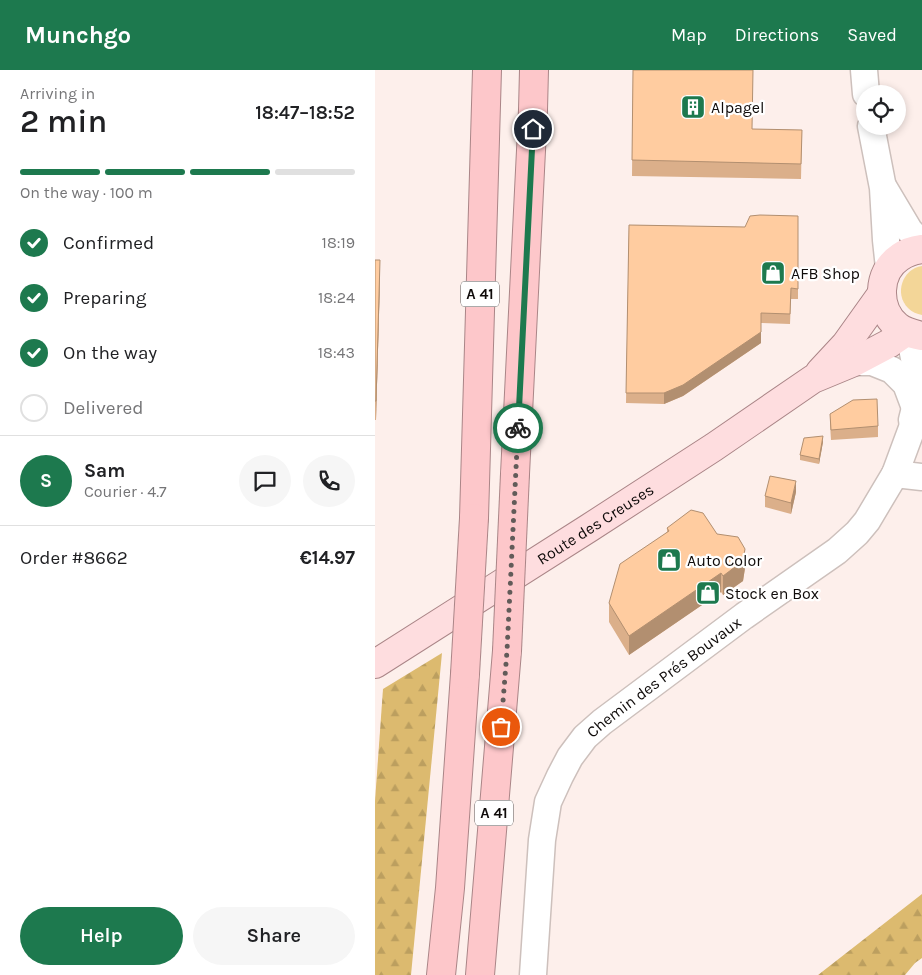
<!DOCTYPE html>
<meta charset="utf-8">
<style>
body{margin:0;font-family:Karla,sans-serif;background:#f6f6f6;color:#202124;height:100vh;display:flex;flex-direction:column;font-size:19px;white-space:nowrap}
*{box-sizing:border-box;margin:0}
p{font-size:16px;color:#757577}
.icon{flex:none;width:28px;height:28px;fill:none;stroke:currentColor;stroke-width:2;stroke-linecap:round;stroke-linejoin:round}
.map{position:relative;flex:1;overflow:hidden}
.side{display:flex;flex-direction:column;background:#fff;width:375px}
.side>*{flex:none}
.buttons{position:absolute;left:481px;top:15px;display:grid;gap:10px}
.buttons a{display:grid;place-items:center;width:50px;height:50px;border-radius:50%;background:#fff;box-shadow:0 2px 8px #0003;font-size:25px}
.pin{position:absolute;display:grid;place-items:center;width:42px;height:42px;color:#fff;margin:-21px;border:2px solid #fff;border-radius:50%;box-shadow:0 1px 5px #0007}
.courier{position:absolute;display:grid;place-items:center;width:50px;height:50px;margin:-25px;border:4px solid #1d794e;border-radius:50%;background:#fff;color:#222;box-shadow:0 1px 6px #0007}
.head em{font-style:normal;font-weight:600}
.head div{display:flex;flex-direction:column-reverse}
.head{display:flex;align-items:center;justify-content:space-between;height:85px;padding:0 20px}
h1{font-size:32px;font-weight:600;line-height:38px}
.bar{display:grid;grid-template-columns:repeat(4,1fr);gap:8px 5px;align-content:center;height:60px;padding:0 20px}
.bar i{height:6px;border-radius:4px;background:#e0e0e0}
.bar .active{background:#1d794e}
.bar p{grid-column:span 4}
.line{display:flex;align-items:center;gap:12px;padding:0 20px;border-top:1px solid #e0e0e0}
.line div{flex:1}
.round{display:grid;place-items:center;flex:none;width:52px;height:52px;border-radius:26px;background:#f6f6f6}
ol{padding:0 20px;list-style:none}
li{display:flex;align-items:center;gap:15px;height:55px}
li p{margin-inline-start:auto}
li .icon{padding:5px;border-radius:50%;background:#1d794e;color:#fff;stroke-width:4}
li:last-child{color:#757577}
li i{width:28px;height:28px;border:2px solid #e0e0e0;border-radius:50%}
.cta{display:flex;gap:10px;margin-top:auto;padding:10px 20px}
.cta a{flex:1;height:58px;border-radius:30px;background:#1d794e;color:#fff;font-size:20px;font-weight:600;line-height:58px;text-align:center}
.cta a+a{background:#f6f6f6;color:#202124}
header{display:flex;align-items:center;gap:30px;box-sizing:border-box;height:70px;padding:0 25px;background:#1d794e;color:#fff}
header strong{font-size:24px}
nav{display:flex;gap:28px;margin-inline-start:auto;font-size:18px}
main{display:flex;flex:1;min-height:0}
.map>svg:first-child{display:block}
</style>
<header>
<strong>Munchgo</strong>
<nav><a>Map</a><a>Directions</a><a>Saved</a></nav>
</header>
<main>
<section class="side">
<div class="head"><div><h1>2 min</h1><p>Arriving in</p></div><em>18:47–18:52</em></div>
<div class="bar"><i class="active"></i><i class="active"></i><i class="active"></i><i></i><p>On the way · 100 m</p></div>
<ol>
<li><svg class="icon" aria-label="check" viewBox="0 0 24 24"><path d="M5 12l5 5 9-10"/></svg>Confirmed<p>18:19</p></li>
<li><svg class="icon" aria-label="check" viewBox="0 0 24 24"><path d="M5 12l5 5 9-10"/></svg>Preparing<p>18:24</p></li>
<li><svg class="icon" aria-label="check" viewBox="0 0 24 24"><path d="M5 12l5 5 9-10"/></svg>On the way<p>18:43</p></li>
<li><i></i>Delivered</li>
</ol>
<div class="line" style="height:90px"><b class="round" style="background:#1d794e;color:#fff">S</b><div><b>Sam</b><p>Courier · 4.7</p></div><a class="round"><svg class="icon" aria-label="chat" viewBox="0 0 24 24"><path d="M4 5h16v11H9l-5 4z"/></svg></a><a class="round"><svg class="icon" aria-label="phone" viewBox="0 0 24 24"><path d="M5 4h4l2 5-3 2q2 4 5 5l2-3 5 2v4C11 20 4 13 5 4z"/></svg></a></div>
<div class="line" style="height:65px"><div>Order #8662</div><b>€14.97</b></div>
<div class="cta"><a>Help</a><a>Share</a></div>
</section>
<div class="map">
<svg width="547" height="905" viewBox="0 0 547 905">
<defs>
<pattern id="forest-firs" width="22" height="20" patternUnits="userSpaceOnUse" patternTransform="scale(1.25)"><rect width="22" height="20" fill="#dcba6f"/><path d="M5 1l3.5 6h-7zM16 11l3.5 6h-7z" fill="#bc9f5f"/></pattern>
</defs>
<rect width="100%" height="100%" fill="#fdefeb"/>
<path fill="#f3d698" d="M547,196v49c-5,-1 -10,-3 -14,-7 -14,-14 -6,-39 14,-42z"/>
<g fill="url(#forest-firs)">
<polygon points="67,583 36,905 0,905 0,731 8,619"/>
<polygon points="547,824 547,888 540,893 530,905 443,905"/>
</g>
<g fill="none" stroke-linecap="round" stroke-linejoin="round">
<defs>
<g id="minor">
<polyline points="489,0 491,24"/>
<polyline points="496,56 508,118 511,170 514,198"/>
<polyline points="509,118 534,160 547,174"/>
<polyline points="534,263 543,308 540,338 537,350"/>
<polyline points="479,292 497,292 517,300 531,314 540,338"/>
<polyline points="520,404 547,407"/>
<path id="s1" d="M158,905l9,-135 6,-38 12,-26 10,-19 15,-20 17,-15 142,-106 93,-65 20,-18 10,-12 28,-47 27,-73"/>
</g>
<g id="major">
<path d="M547,179c-8,1 -15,3 -22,8 -23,15 -24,51 -3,69 7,6 16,8 25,10"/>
<polyline points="445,302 471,274 506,225"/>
<path id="s2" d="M0,594l214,-136 125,-81 99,-68 41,-17 36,-19 16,-11"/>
</g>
<g id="highway">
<polyline points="140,404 158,40 159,0"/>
<polyline points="99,448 112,0"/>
<polyline points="66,905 75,818 90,604"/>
<polyline points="105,905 132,581"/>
</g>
</defs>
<use href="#minor" stroke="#cdc0bc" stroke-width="29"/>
<use href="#major" stroke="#aa8587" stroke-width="30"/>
<use href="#highway" stroke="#aa8587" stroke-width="30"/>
<use href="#minor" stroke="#fff" stroke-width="26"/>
<use href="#major" stroke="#fedddf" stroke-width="28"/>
<use href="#highway" stroke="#fdc7ca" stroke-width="28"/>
<defs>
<g id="highway-bridge">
<polyline points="132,581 140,404"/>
<polyline points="90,604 99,448"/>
</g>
</defs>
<use href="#highway-bridge" stroke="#aa8587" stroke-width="30" stroke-linecap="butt"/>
<use href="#highway-bridge" stroke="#fdc7ca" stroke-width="28"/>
</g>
<g fill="#dbaf8a">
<polygon points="258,0 377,59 427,60 426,109 257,106"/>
<polygon points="423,146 423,229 416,229 415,254 386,253 386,273 308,326 289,334 251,333 254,155 370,157"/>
<polygon points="0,190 5,209 1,350 0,350"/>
<polygon points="455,344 503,356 503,367 456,370 455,354"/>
<polygon points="448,372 444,394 425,390 425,385"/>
<polygon points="421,422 416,444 390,437 390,426"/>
<polygon points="292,458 342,464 370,498 368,511 348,525 346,522 254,585 234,552 234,533 292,462"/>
</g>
<g fill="#b28f70">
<polygon points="5,190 5,209 1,350 1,331"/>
<polygon points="386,243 386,273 308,326 289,334 289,323"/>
<polygon points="448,366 448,372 444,394 444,389"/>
<polygon points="421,411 421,422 416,444 416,433"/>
<polygon points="370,479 370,498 368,511 348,525 348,506"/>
<polygon points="346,503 346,522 254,585 254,566"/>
</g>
<g fill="#ffcca0" stroke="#b28f70">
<polygon points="258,0 378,0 377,59 427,60 426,94 257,90"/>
<polygon points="385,145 423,146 423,219 416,218 415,244 386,243 386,262 308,315 289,323 251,323 254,155 370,157 375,146"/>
<polygon points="0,190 5,190 1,331 0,331"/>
<polygon points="502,329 503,356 456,360 455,344 478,330"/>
<polygon points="448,366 444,389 425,385 429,368"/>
<polygon points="395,406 421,411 416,433 390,426"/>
<polygon points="316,440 328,443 342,464 363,467 370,479 368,491 348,506 346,503 254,566 234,533 245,494 294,461 292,458"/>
</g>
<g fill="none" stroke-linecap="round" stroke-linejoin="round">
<polyline stroke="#625b59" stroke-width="5" stroke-dasharray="0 9" points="126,657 132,581 143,358"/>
<polyline stroke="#1d794e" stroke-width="6" points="143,358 158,59"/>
</g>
<defs>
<symbol id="building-square" viewBox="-11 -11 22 22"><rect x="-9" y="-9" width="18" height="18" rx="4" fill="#1d794e" stroke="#fff"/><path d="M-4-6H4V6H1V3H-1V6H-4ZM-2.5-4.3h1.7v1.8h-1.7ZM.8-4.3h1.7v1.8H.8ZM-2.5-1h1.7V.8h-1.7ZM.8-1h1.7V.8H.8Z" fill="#fff"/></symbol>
<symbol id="shop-square" viewBox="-11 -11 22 22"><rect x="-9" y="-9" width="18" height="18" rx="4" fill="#1d794e" stroke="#fff"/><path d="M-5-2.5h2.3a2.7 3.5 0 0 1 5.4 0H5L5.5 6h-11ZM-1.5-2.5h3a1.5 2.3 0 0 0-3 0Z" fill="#fff"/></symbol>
</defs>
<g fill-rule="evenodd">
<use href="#building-square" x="304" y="23" width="28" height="28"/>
<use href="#shop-square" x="384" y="189" width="28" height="28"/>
<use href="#shop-square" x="280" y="476" width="28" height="28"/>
<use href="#shop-square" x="319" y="509" width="28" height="28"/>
</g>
<g text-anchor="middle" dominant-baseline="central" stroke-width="4.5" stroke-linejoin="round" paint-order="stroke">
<g fill="#fff" stroke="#575454" stroke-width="1">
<rect x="86" y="211.5" width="38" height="25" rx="4"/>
<rect x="100" y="730.5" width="38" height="25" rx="4"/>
</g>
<g font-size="15" font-weight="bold" fill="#0f0b0a">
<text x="105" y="224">A 41</text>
<text x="119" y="743">A 41</text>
</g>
<g font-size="16" fill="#0f0b0a" stroke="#fff" text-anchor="start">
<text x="336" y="37">Alpagel</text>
<text x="416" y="203">AFB Shop</text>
<text x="312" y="490">Auto Color</text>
<text x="350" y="523">Stock en Box</text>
</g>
<g font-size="16" fill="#0f0b0a" stroke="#fff">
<text stroke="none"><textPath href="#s2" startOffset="261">Route des Creuses</textPath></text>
<text stroke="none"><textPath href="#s1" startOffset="348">Chemin des Prés Bouvaux</textPath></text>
</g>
</g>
</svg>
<div class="buttons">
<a><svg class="icon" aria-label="locate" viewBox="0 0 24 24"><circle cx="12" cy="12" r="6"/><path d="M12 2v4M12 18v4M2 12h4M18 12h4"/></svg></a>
</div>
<div class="pin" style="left:126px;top:657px;background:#ea580c"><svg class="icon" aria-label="bag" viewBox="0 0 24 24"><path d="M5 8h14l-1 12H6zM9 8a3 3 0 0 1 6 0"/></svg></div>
<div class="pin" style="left:158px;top:59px;background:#1f2937"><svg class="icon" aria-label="home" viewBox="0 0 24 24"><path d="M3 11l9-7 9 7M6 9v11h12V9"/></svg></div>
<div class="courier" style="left:143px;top:358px"><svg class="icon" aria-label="bike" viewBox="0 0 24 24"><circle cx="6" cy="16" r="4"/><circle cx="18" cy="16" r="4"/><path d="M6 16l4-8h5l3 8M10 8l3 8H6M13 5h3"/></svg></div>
</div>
</main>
